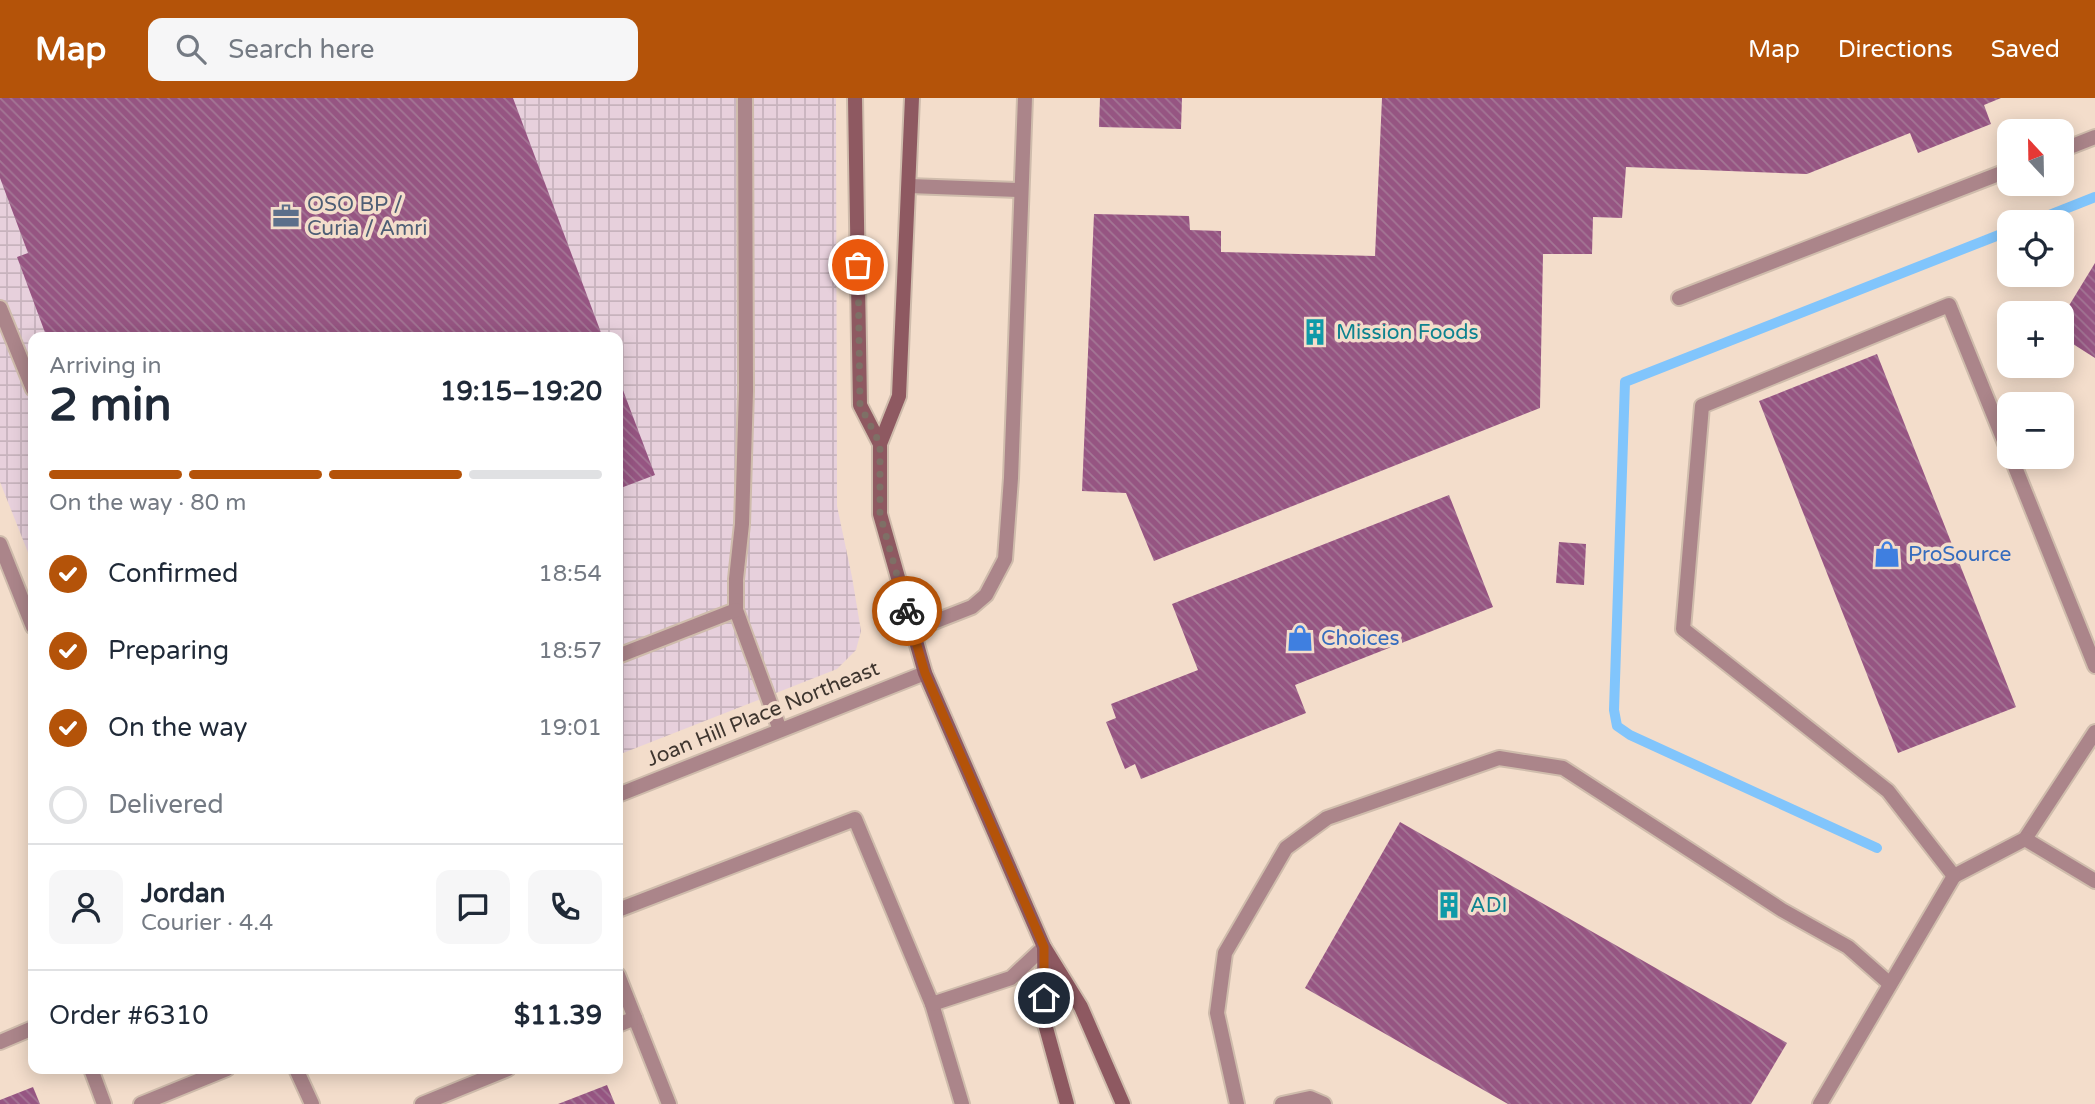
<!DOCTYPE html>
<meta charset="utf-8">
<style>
body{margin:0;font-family:"Varela Round",sans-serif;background:#f6f6f7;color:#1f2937;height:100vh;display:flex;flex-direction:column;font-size:26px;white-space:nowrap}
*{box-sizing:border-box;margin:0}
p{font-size:23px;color:#747a83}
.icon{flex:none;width:38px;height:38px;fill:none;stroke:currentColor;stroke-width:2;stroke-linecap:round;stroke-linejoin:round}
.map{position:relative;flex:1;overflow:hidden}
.details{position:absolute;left:28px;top:234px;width:595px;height:742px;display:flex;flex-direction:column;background:#fff;border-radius:14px;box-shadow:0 4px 18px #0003}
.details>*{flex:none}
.needle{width:46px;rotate:338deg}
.tools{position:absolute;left:1997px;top:21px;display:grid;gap:14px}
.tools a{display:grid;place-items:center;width:77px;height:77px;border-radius:14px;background:#fff;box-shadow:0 4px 18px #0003;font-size:35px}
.pin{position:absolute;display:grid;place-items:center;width:60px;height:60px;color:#fff;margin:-30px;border:4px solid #fff;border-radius:50%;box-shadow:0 2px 7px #0007}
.courier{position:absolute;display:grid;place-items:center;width:70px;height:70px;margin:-35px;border:5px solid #b45309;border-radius:50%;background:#fff;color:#222;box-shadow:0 2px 9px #0007}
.headline em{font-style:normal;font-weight:700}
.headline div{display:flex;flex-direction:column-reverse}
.headline{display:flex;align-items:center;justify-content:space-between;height:119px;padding:0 21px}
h1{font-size:46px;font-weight:700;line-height:52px}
.bar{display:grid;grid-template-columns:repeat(4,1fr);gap:10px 7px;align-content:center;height:84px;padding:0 21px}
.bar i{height:9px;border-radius:5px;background:#e0e1e3}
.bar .selected{background:#b45309}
.bar p{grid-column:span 4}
.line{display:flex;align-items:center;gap:18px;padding:0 21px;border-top:2px solid #e0e1e3}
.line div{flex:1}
.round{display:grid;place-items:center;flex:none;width:74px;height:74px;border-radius:14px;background:#f6f6f7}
ol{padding:0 21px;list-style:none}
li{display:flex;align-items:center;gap:21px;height:77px}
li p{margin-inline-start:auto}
li .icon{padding:7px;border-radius:50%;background:#b45309;color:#fff;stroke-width:4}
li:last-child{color:#747a83}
li i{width:38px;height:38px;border:4px solid #e0e1e3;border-radius:50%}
header{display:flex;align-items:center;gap:42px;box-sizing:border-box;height:98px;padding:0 35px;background:#b45309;color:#fff}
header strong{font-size:33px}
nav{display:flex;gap:38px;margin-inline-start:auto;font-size:24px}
.search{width:490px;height:63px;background:#f6f6f7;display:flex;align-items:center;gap:18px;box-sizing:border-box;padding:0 24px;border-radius:14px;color:#747a83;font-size:26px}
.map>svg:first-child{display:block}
</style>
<header>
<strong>Map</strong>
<div class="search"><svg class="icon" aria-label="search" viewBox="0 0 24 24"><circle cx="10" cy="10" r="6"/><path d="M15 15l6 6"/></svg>Search here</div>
<nav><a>Map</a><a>Directions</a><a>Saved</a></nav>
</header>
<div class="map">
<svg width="2095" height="1006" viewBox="0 0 2095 1006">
<defs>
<pattern id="industrial-grid" width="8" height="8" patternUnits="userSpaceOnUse" patternTransform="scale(1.75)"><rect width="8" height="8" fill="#e7d0dc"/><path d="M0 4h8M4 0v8" fill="none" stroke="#c7b3bd"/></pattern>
<pattern id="building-back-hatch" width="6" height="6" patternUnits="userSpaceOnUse" patternTransform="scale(1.75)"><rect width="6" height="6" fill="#965582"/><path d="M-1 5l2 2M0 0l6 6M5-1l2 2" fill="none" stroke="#a47695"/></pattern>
</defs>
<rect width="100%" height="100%" fill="#f3ddcb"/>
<polygon fill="url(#industrial-grid)" points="0,0 836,0 837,408 852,479 861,533 856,552 837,571 618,657 618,240 33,240 33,467 0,384"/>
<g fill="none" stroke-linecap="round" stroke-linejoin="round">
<g stroke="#81c5fc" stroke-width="10">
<polyline points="2032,124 2095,99"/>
<polyline points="1877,750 1630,637 1617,628 1614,612 1625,284 2009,133"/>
</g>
</g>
<g fill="url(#building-back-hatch)">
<polygon points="0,0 513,0 603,240 47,240 17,159 28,155 0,80"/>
<polygon points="1100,0 1182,0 1181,31 1099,29"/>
<polygon points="1382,0 2001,0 1984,7 1991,26 1918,55 1910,35 1807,76 1626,69 1622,120 1593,119 1592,156 1543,156 1540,310 1154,463 1126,395 1082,393 1094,116 1189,118 1190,132 1221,133 1221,154 1375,158"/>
<polygon points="2095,165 2095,260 2062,239 2062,219"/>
<polygon points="1877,256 2016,609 1898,655 1759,303"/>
<polygon points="618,279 655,377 618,391"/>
<polygon points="1449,397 1493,509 1295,587 1306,615 1141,681 1135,666 1125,671 1106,624 1116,620 1111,606 1198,572 1172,506"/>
<polygon points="1559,444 1586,446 1584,487 1556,485"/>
<polygon points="1400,724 1787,945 1751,1006 1508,1006 1305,890"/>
<polygon points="607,987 615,1006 558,1006"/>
<polygon points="33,989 40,1006 0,1006 0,1002"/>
</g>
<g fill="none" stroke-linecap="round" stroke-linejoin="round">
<defs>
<g id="lane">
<polyline points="745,0 746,293 742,426 736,481 736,512 780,632"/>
<polyline points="2062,52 2095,39"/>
<polyline points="909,88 1021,92"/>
<polyline points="1679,200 2009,72"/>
<polyline points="0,210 33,291"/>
<polyline points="2009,355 1949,207 1702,308 1683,531 1888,693 1954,778 2025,741 2095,634"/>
<polyline points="2011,359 2095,568"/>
<polyline points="913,532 972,509 986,497 1005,461 1011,380 1025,0"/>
<polyline points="618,558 736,512"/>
<polyline points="2025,741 2095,783"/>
<polyline points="618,812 855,721 932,906 962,1006"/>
<polyline points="618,877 669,1006"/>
<polyline points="932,906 1011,880 1044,849"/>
<polyline points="618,927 635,920"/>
<polyline points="91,971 104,1006"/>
<polyline points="296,971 312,1006"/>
<polyline points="141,1006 227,971"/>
<polyline points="422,1006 508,971"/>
<polyline points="1237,1006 1217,915 1225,855 1286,750 1327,720 1499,660 1563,670 1782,812 1848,849 1890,886"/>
<polyline points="1282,1006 1310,1000 1324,1006"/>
</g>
<g id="street">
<polyline points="0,446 33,529"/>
<polyline points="618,697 925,575"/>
<polyline points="0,944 33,930"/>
<polyline points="1820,1006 1954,778"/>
</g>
<g id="secondary">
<polyline points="855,0 860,307 880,346"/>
<polyline points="912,0 899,298 880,346 880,416 925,575 1044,849 1081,909 1123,1006"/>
<polyline points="1044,850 1045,926 1067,1006"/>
</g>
</defs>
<use href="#lane" stroke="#cfbcac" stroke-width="18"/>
<use href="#street" stroke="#cfbcac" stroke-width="18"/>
<use href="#secondary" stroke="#cfbcac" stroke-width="18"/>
<use href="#lane" stroke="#ab858a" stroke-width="14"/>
<use href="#street" stroke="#ab858a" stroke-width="14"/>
<use href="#secondary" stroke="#8e5961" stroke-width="14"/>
</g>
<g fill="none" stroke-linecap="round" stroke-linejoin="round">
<polyline stroke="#7e7066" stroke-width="7" stroke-dasharray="0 12.6" points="858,167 860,307 880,346 880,416 907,513"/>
<polyline stroke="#b45309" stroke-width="9" points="907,513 925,575 1044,849 1044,900"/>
</g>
<defs>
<symbol id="office-bare" viewBox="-9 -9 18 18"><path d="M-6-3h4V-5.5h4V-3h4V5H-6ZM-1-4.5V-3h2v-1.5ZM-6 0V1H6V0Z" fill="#5c6f8a" stroke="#f3ddcb" stroke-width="2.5" paint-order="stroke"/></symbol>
<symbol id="building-bare" viewBox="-9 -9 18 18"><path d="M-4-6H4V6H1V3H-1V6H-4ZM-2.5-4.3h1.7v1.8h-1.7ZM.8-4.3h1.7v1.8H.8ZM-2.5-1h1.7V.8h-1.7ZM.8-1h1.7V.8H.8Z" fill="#0f9aa8" stroke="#f3ddcb" stroke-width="2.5" paint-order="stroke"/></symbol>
<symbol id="shop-bare" viewBox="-9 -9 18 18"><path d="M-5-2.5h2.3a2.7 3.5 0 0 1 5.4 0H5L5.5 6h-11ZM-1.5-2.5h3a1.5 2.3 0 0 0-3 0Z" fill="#3f7fe0" stroke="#f3ddcb" stroke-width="2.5" paint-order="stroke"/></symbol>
</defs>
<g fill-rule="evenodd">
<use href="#office-bare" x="267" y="99" width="38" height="38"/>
<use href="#building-bare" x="1296" y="215" width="38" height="38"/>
<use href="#shop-bare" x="1868" y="437" width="38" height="38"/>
<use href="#shop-bare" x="1281" y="521" width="38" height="38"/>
<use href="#building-bare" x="1430" y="788" width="38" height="38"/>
</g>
<g text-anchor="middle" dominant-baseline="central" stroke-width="7" stroke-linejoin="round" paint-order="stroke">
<g font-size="21" fill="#4e5e75" stroke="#f3ddcb" text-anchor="start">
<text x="307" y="106">OSO BP /<tspan x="307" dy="24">Curia / Amri</tspan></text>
</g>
<g font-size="21" fill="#0d838f" stroke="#f3ddcb" text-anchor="start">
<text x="1336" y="234">Mission Foods</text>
<text x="1470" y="807">ADI</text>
</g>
<g font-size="21" fill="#366cbe" stroke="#f3ddcb" text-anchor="start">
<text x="1908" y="456">ProSource</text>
<text x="1321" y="540">Choices</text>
</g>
<g font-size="21" fill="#3f362f" stroke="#f3ddcb">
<text transform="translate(763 616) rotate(-22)">Joan Hill Place Northeast</text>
</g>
</g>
</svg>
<div class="tools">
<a><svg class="needle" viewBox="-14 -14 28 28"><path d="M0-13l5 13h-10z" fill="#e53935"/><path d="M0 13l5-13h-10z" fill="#747a83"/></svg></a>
<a><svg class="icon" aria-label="locate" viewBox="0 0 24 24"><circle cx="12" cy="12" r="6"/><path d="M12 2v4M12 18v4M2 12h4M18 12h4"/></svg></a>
<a>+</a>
<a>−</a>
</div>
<div class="pin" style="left:858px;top:167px;background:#ea580c"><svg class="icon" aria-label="bag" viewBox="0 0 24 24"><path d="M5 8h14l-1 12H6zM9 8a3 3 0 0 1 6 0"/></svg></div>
<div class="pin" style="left:1044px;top:900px;background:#1f2937"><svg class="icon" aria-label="home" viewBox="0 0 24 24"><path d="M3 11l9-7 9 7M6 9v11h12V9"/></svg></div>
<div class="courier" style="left:907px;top:513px"><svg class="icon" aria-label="bike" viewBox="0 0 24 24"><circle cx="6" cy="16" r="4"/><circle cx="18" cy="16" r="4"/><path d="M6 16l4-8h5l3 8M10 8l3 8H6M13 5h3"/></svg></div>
<section class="details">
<div class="headline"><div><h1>2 min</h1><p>Arriving in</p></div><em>19:15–19:20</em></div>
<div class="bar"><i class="selected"></i><i class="selected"></i><i class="selected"></i><i></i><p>On the way · 80 m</p></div>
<ol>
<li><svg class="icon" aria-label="check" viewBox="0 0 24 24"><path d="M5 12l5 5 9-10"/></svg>Confirmed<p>18:54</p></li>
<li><svg class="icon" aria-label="check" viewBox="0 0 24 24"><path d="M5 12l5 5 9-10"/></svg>Preparing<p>18:57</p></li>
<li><svg class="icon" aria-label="check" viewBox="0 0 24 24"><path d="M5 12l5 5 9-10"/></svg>On the way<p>19:01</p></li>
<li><i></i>Delivered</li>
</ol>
<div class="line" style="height:126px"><a class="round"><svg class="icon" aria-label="person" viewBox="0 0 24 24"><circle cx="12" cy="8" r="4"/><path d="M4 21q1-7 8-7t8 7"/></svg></a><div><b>Jordan</b><p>Courier · 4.4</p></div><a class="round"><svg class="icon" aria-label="chat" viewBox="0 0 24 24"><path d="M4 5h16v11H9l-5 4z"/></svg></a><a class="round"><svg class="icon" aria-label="phone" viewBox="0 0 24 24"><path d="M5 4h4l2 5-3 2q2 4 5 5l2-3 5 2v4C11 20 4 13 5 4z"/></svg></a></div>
<div class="line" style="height:91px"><div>Order #6310</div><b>$11.39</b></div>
</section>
</div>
